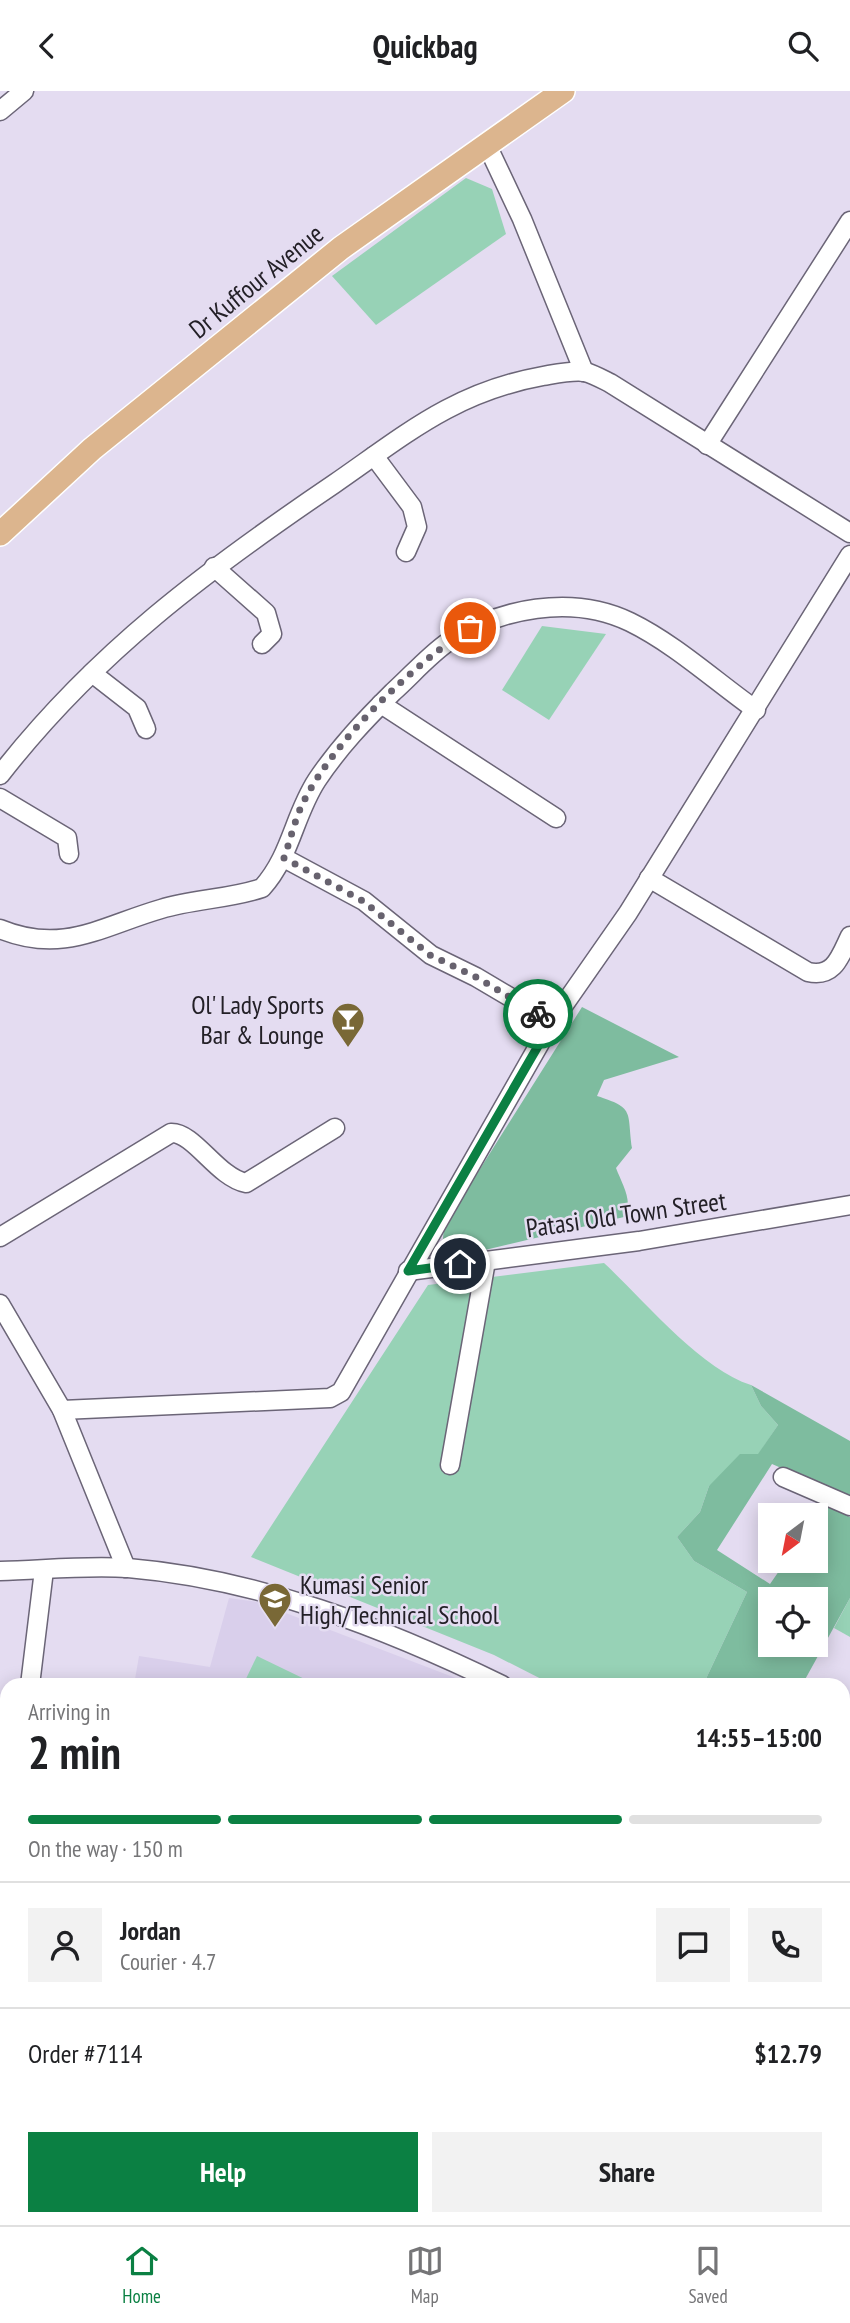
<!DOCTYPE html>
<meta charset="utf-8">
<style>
body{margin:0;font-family:"PT Sans Narrow",sans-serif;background:#f2f2f2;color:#202124;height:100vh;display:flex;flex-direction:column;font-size:26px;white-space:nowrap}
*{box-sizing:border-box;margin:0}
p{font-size:23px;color:#757577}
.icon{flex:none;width:38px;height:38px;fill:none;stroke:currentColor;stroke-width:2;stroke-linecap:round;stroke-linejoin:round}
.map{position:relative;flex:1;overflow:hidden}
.drawer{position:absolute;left:0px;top:1587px;width:850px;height:548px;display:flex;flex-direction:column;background:#fff;border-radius:21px 21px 0 0;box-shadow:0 4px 18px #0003}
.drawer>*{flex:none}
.needle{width:46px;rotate:212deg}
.buttons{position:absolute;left:758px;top:1412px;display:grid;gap:14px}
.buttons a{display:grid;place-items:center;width:70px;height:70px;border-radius:0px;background:#fff;box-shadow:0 4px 18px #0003;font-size:35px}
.pin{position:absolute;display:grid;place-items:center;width:60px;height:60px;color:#fff;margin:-30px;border:4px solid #fff;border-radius:50%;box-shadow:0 2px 7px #0007}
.courier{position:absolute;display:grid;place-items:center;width:70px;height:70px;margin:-35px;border:5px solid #0b8043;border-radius:50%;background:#fff;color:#222;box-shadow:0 2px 9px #0007}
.summary em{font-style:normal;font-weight:700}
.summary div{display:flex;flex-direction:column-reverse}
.summary{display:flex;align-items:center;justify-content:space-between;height:119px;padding:0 28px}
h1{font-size:46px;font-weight:700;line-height:52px}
.bar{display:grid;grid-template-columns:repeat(4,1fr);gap:10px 7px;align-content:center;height:84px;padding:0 28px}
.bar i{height:9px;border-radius:5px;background:#e0e0e0}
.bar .current{background:#0b8043}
.bar p{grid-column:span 4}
.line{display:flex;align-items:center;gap:18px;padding:0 28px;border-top:2px solid #e0e0e0}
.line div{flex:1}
.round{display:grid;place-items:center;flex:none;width:74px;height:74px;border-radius:0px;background:#f2f2f2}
.cta{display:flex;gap:14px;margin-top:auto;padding:14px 28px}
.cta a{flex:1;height:80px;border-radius:0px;background:#0b8043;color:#fff;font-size:28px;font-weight:700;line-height:80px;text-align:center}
.cta a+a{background:#f2f2f2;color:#202124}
header{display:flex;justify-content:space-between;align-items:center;height:91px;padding:0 28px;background:#fff;font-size:32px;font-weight:700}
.tab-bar{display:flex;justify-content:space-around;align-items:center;height:98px;border-top:2px solid #e0e0e0;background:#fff;font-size:19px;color:#757577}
.tab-bar a{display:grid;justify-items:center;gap:4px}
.tab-bar .current{color:#0b8043}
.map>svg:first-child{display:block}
</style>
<header><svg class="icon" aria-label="back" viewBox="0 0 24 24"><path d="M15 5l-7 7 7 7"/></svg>Quickbag<svg class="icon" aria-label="search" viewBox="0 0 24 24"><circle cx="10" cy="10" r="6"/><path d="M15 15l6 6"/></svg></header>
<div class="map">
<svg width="850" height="2134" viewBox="0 0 850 2134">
<rect width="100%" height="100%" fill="#e4dcf1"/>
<polygon fill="#d9cfeb" points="229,1507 257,1511 474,1594 134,1594 139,1565 210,1576"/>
<g fill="#97d2b6">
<polygon points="466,87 492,98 506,143 376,234 332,185"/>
<polygon points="542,535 606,543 549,629 502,599"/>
<path d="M604,1172c40,37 96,106 147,122l10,21 17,19 -20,30 -49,31 -9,26 -23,25 17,24 53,31 -44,93h-150l-59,-30 -243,-98 177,-272z"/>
<polygon points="850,1507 850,1546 834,1537"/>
<polygon points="257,1565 317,1594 243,1594"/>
</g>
<g fill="#7ebc9f" fill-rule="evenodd">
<path d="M582,916l97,50 -75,23 -7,16c38,12 30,15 35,52l-16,20c6,16 18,34 8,49l-160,38c-22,-3 -24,-13 -18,-32z"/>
<path d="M751,1294l99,56v57l-78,-34 -55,86 53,34 16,-23h30v-43l8,-13 26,12v81l-48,87h-99l44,-93 -53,-31 -17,-24 23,-25 9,-26 31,-32h18l20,-29 -17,-19zM770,1508h46v46h-46z"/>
</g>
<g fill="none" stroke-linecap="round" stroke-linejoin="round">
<defs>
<g id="minor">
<polyline points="0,20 24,0"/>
<polyline points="487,54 522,128 584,281"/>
<polyline points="707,354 850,130"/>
<polyline points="374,365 412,416 417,436 406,461"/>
<polyline points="214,476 266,522 272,543 262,553"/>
<polyline points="92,582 137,617 146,638"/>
<polyline points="381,613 556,727"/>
<path d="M0,684c95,-122 207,-205 334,-291 71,-49 120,-92 209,-108 12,-2 30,-6 42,-4 8,2 17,7 25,11l240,150"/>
<polyline points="0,707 67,747 69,763"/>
<polyline points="284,767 364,810 431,864 476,886 552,931"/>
<path d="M649,787l159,94c26,6 32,-15 42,-36"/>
<path d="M0,838c63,26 102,-3 161,-20 33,-10 68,-10 101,-21 29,-32 32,-73 55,-108 22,-33 48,-60 76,-88 18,-16 35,-36 55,-50 51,-34 124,-48 182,-20 45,22 85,59 126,88"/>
<path d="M0,1146l171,-104c23,-1 46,44 75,50l89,-55"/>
<polyline points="408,1180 639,1150 850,1114"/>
<polyline points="0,1213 62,1319 126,1477"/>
<polyline points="62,1319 330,1307 341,1301 552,931 628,822 850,464"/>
<polyline points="450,1374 486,1170"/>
<polyline points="783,1386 850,1415"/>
<path d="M0,1480c42,-1 86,-6 128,-3 131,11 257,60 374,117"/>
<polyline points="30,1594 44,1479"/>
<polyline points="0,1837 7,1839"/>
<polyline points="844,2024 850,2011"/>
<polyline points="250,2128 257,2131"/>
<polyline points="79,2134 82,2128"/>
<polyline points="442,2134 444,2128"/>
<polyline points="789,2134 792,2128"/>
</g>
<polyline id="major" points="0,443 92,358 341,157 563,0"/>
<g id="highway">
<polyline points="844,1669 850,1656"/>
<polyline points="608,2134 611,2128"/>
</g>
</defs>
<use href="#minor" stroke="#6b6577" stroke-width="21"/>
<use href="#major" stroke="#fff" stroke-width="26"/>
<use href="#highway" stroke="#fff" stroke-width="30"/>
<use href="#minor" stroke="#fff" stroke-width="18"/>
<use href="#major" stroke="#dcb58e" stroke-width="23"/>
<use href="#highway" stroke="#c48443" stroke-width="26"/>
</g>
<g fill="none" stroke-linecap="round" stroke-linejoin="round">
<path stroke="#67626e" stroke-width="7" stroke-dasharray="0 12.6" d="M470,537c-59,38 -139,115 -169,179 -7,16 -11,34 -17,51l79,43 67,54 46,22 62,37"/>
<polyline stroke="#0b8043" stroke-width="9" points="460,1173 408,1180 552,931 538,923"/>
</g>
<defs>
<symbol id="bar-pin" viewBox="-11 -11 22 30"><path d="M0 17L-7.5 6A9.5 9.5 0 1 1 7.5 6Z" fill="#796836" stroke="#e4dcf1"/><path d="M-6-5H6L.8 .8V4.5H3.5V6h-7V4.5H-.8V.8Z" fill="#fff"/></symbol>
<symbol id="school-pin" viewBox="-11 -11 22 30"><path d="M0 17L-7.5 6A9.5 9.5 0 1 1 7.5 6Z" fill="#796836" stroke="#e4dcf1"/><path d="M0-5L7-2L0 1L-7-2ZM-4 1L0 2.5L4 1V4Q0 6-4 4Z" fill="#fff"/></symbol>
</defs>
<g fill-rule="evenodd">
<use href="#bar-pin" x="329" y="909" width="38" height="52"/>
<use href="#school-pin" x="256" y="1489" width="38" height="52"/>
</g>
<g text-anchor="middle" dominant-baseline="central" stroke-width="5" stroke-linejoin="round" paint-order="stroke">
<g font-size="26" fill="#232027" stroke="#e4dcf1">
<text transform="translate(256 190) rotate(-39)">Dr Kuffour Avenue</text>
<text transform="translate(626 1123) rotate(-8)">Patasi Old Town Street</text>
</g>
<g font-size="26" fill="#232027" stroke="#e4dcf1" text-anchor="end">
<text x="324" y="913">Ol' Lady Sports<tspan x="324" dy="30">Bar &amp; Lounge</tspan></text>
<text x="300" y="1493" text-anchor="start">Kumasi Senior<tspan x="300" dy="30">High/Technical School</tspan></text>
</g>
</g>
</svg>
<div class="buttons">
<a><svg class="needle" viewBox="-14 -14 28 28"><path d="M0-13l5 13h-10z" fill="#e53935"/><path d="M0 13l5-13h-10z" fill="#757577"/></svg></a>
<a><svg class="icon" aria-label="locate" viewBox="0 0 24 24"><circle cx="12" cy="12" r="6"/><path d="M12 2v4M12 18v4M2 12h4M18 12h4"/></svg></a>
</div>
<div class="pin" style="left:470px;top:537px;background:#ea580c"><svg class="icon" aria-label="bag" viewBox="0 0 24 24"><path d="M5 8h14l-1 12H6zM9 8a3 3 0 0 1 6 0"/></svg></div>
<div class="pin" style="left:460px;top:1173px;background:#1f2937"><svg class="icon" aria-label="home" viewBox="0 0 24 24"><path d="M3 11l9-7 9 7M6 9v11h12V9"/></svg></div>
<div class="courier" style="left:538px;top:923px"><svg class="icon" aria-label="bike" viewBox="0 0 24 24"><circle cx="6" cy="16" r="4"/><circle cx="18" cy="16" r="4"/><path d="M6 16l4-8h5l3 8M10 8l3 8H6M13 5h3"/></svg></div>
<section class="drawer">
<div class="summary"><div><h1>2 min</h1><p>Arriving in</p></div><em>14:55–15:00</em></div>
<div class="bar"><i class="current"></i><i class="current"></i><i class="current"></i><i></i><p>On the way · 150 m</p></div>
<div class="line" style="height:126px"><a class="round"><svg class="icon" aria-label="person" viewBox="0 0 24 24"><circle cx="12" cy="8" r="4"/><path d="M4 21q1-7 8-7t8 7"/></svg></a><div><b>Jordan</b><p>Courier · 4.7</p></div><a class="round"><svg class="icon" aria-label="chat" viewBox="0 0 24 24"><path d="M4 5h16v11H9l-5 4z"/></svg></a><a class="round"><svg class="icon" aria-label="phone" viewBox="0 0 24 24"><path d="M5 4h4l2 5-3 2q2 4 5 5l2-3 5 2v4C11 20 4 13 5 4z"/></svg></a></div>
<div class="line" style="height:91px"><div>Order #7114</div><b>$12.79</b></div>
<div class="cta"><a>Help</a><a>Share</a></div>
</section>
</div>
<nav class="tab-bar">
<a class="current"><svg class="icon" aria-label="home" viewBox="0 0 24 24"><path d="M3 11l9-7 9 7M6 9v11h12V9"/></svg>Home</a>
<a><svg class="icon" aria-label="map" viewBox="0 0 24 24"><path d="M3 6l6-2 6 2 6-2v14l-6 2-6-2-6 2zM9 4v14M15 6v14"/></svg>Map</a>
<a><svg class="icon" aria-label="saved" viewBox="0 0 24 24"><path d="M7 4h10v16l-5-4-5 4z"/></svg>Saved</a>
</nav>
